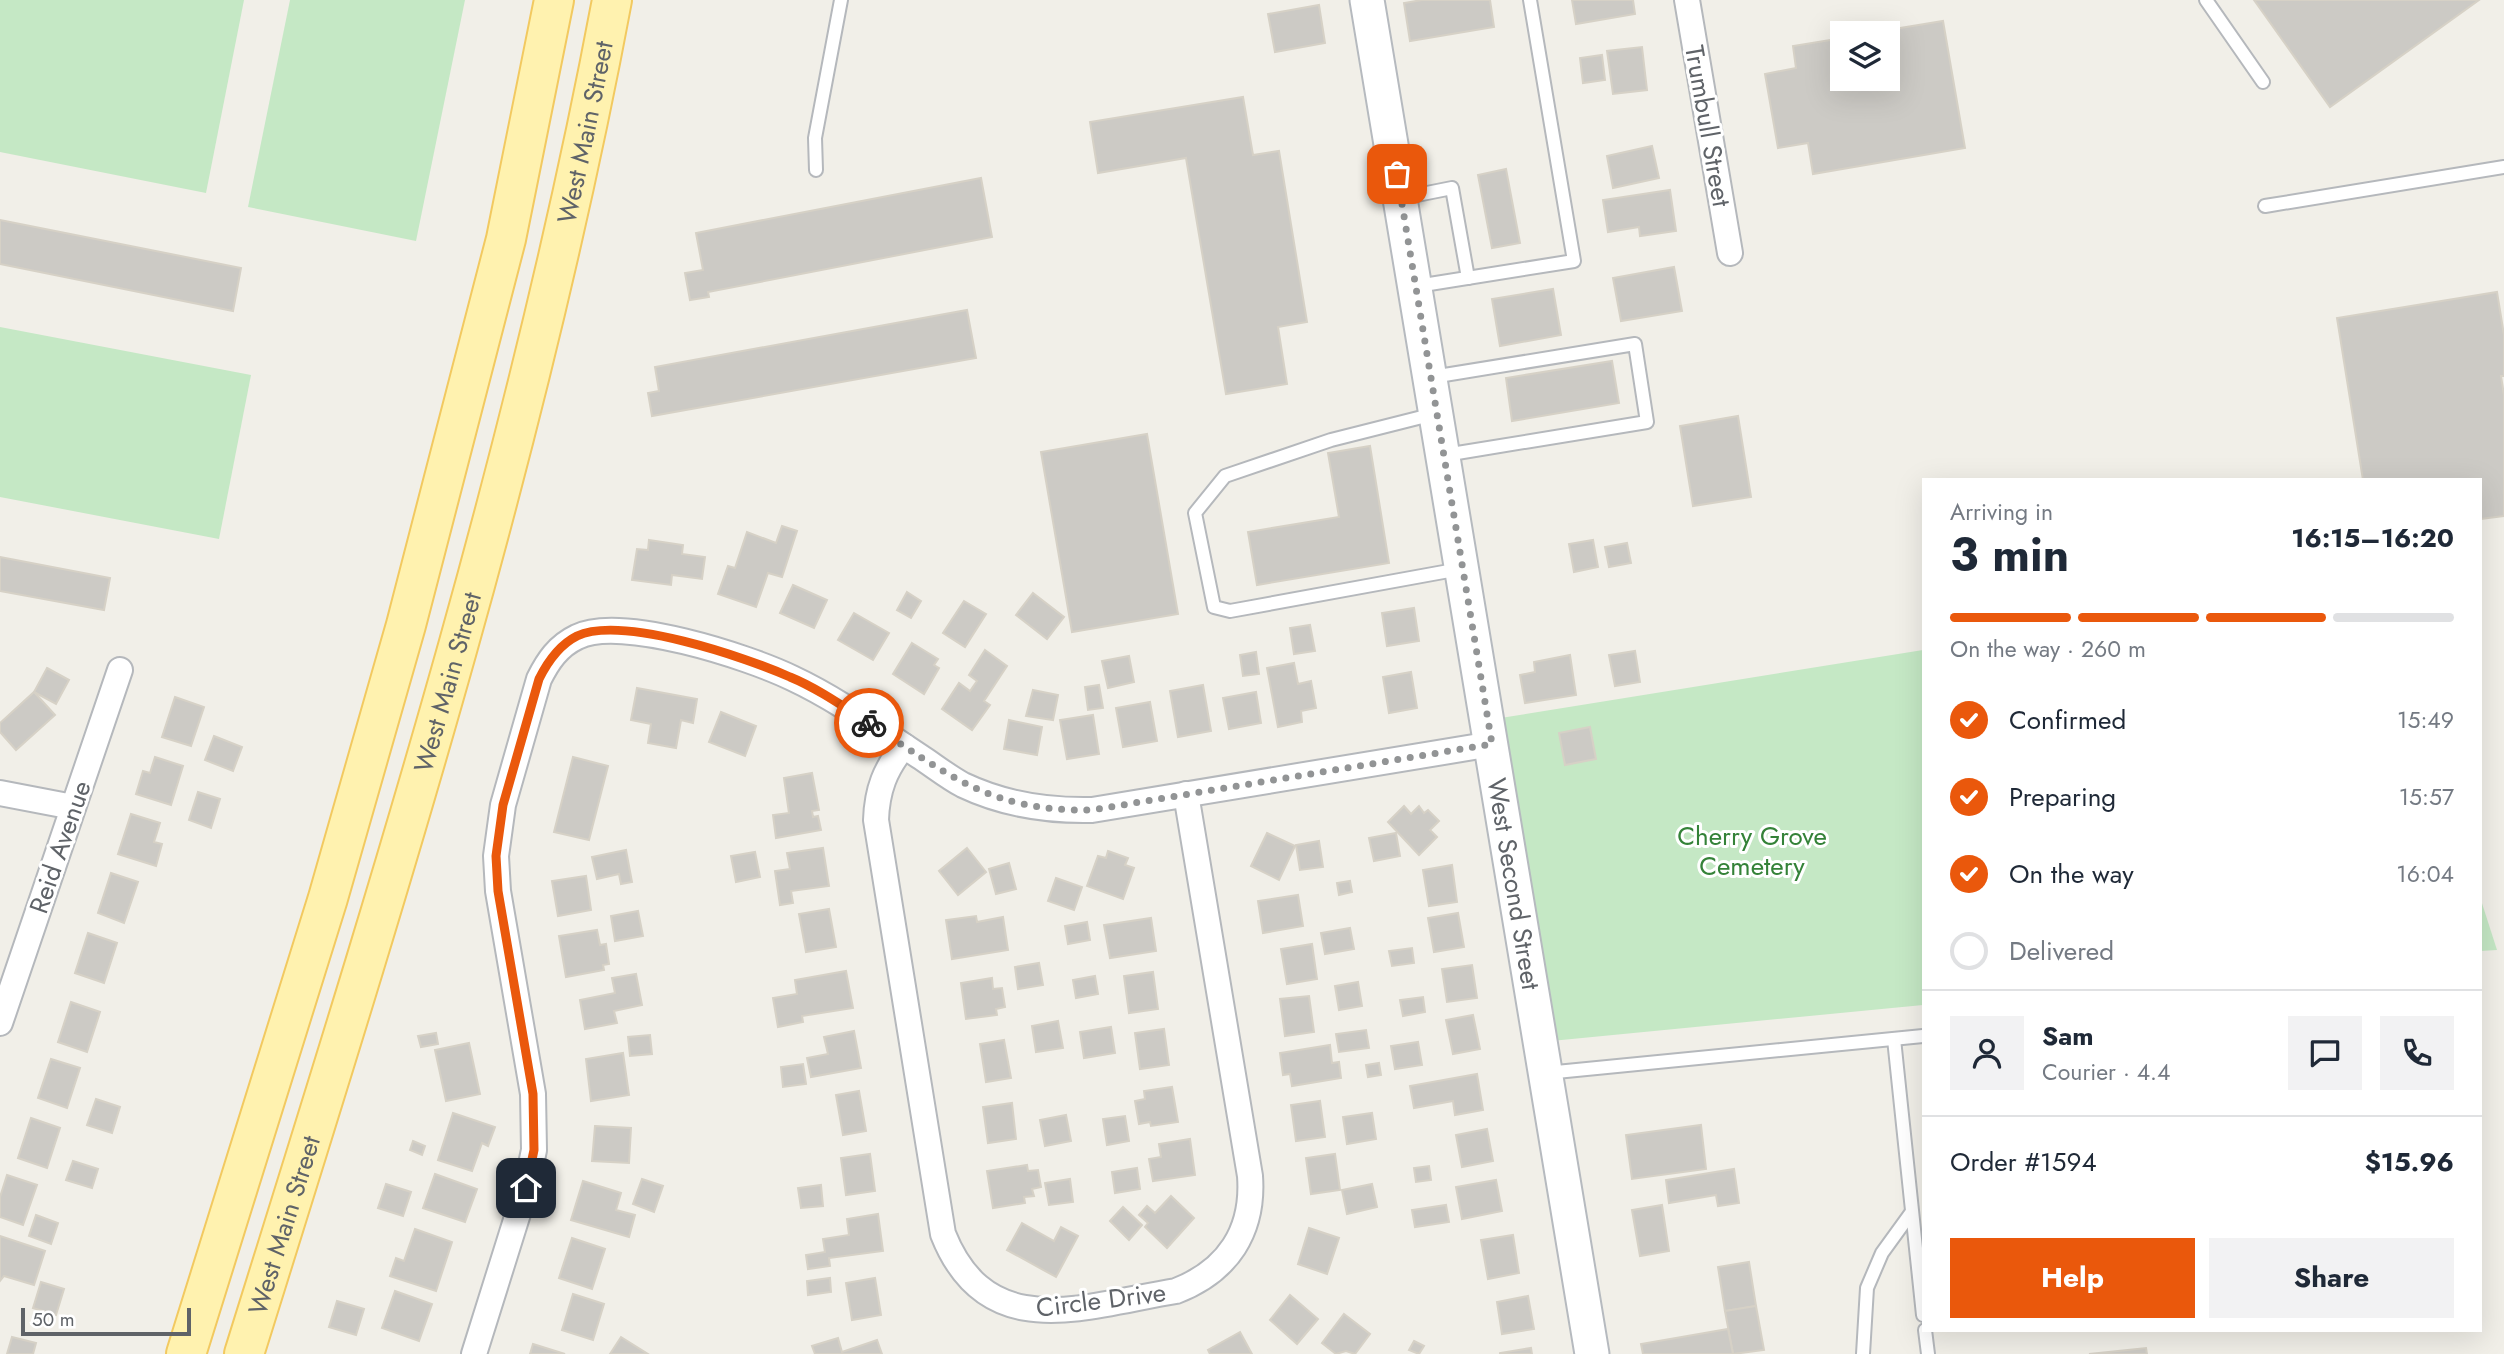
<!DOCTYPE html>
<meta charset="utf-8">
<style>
body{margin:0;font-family:Jost,sans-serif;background:#f2f2f3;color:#1f2937;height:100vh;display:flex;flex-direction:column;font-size:26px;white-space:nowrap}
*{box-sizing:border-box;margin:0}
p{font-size:23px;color:#747a83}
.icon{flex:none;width:38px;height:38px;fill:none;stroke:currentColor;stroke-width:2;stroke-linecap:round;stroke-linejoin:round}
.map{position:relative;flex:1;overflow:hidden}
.sheet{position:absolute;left:1922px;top:478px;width:560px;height:854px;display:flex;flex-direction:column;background:#fff;border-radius:0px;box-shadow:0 7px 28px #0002}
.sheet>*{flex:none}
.buttons{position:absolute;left:1830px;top:21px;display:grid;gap:14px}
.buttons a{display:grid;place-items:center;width:70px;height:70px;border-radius:0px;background:#fff;box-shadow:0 7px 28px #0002;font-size:35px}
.scale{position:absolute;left:21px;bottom:18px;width:170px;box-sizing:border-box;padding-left:7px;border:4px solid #5f6368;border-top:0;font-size:19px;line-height:24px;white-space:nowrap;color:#5f6368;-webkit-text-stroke:5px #fff;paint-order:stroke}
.pin{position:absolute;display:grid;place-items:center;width:60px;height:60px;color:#fff;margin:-30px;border-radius:14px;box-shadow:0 4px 10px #0006}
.courier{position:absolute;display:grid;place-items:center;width:70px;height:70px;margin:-35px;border:5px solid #ea580c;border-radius:50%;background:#fff;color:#222;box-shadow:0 2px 9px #0007}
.headline em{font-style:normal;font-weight:700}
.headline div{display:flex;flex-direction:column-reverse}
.headline{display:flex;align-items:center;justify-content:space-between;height:119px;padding:0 28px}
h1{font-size:46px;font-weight:700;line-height:52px}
.bar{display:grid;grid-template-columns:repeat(4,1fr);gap:10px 7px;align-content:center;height:84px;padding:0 28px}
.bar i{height:9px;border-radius:5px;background:#e0e1e3}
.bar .active{background:#ea580c}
.bar p{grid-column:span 4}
.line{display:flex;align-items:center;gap:18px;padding:0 28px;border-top:2px solid #e0e1e3}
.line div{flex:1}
.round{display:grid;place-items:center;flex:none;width:74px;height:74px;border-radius:0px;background:#f2f2f3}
ol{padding:0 28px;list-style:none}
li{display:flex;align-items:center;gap:21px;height:77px}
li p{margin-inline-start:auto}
li .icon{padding:7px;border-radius:50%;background:#ea580c;color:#fff;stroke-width:4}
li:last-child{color:#747a83}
li i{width:38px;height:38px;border:4px solid #e0e1e3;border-radius:50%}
.cta{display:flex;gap:14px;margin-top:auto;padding:14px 28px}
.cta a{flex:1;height:80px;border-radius:0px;background:#ea580c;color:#fff;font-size:28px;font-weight:700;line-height:80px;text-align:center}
.cta a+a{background:#f2f2f3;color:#1f2937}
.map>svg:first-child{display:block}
</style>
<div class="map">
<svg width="2504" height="1354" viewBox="0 0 2504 1354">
<rect width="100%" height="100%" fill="#f1efe8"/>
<g fill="#c5e8c5">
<polygon points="0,0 244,0 206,193 0,152"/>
<polygon points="290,0 465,0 416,241 248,207"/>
<polygon points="0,327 251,375 219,539 0,497"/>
<polygon points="1923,650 1923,1005 1541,1042 1488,720"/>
<polygon points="2480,897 2497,950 2480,951"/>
</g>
<g fill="#cccac5" stroke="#d6d1c6" stroke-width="2">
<polygon points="1422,0 1490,0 1494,27 1410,41 1404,3"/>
<polygon points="1572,0 1633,0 1635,14 1576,24"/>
<polygon points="2254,0 2479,0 2330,107"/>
<polygon points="1319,5 1325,43 1275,52 1268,14"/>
<polygon points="1943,21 1965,148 1813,174 1808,143 1778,148 1765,74 1796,68 1793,46 1843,38 1843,79 1888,79 1888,33 1870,33"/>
<polygon points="1642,47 1647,90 1613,94 1607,51"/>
<polygon points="1602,55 1605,80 1583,83 1580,58"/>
<polygon points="1243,97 1253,155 1279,151 1307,322 1278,327 1287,384 1226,394 1186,158 1098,173 1090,122"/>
<polygon points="1652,146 1659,178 1613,188 1607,156"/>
<polygon points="1506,169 1520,243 1492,248 1478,175"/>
<polygon points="981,178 992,237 708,292 709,297 690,300 685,273 703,270 696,233"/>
<polygon points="1670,190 1676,231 1640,236 1639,227 1608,232 1603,200"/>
<polygon points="0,220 241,268 233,311 0,264"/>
<polygon points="1674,267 1682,311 1621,321 1613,278"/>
<polygon points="1553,289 1561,335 1500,346 1492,299"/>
<polygon points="2497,292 2504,335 2504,376 2501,376 2504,395 2504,516 2480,519 2480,480 2363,480 2337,318"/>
<polygon points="967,310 976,358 652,416 648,393 659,391 655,367"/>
<polygon points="1612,361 1619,403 1512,421 1506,378"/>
<polygon points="1738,416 1751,497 1693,506 1680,426"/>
<polygon points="1147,434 1178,614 1072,632 1041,452"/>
<polygon points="1370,446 1389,563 1257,585 1248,532 1339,517 1328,453"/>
<polygon points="782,526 797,531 782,577 768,573 756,607 718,594 728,566 735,568 747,532 776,543"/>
<polygon points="649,540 683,545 682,554 705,557 702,579 672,575 671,585 632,580 637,549 648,550"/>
<polygon points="1593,540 1598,567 1574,572 1569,544"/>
<polygon points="1627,543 1631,563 1609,567 1605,547"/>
<polygon points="0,557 110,578 104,610 0,591"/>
<polygon points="793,585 827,600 814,628 780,613"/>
<polygon points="907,592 921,601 911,618 897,610"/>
<polygon points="1033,593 1064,617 1047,639 1016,615"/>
<polygon points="964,601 986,614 965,647 943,633"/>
<polygon points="1414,608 1419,641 1387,646 1382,613"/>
<polygon points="854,613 889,633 873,660 838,640"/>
<polygon points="1310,625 1315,651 1294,654 1290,628"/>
<polygon points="912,643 938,659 934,665 939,668 924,694 893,674"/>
<polygon points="985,650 1007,666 984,701 990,705 972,730 942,709 959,683 970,691 977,681 969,675"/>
<polygon points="1635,651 1640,682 1615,686 1609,655"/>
<polygon points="1256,652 1259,674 1243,676 1240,655"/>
<polygon points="1570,655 1576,695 1525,703 1520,675 1535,672 1534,662"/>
<polygon points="1129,656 1134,682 1108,688 1102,661"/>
<polygon points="1294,663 1298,684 1311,681 1316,708 1301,711 1302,722 1278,727 1267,668"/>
<polygon points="47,668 69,680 56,704 34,692"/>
<polygon points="1411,672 1417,708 1389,713 1383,677"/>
<polygon points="1099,685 1103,708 1088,710 1085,687"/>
<polygon points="1203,685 1211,731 1178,737 1170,691"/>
<polygon points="637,688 697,699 693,723 681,720 676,748 648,743 651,724 631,720"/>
<polygon points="1033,690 1058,695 1053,720 1026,716"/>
<polygon points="34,692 55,715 16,750 0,732 0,723"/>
<polygon points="1256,692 1261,723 1229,729 1223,698"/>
<polygon points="175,697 204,707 191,746 162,737"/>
<polygon points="1150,702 1157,741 1123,747 1116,708"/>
<polygon points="721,712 756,726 745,756 709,742"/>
<polygon points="1093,715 1099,754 1067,759 1060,720"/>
<polygon points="1009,720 1042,727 1037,755 1004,749"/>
<polygon points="1590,727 1596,759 1565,765 1559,733"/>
<polygon points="214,736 242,747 233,771 205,760"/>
<polygon points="155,757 183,766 171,805 136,794 143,771 150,773"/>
<polygon points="573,757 608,766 589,840 554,832"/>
<polygon points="812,773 819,810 812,811 813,817 818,816 821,830 776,838 773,815 789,813 784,778"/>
<polygon points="198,792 220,799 211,828 189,820"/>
<polygon points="1404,806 1411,814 1419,806 1424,813 1428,810 1439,821 1430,830 1437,837 1419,855 1388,822"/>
<polygon points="131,814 160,823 154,842 162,844 156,866 118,854"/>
<polygon points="1267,833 1295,846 1279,880 1251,866"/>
<polygon points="1396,833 1400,856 1374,861 1369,838"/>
<polygon points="1319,841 1323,867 1300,870 1296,845"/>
<polygon points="823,848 829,886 791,891 793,903 780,905 775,871 790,869 787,853"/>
<polygon points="967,848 986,872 958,895 939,871"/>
<polygon points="626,850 632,882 621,884 619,874 597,879 592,857"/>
<polygon points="1108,851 1128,858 1125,865 1134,868 1123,899 1087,886 1098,856 1106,858"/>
<polygon points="755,852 760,877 736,882 731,856"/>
<polygon points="1009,863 1016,889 996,894 989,869"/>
<polygon points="1452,865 1457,902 1429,906 1423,870"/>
<polygon points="111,873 138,882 124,923 98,913"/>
<polygon points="586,876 591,910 558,916 552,881"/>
<polygon points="1056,878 1082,887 1074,910 1048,901"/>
<polygon points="1350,881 1352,892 1339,895 1337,883"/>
<polygon points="1298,895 1303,926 1263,933 1258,901"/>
<polygon points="829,909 836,947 806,952 799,914"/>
<polygon points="638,911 643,936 615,941 611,916"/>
<polygon points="1458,913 1464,947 1434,952 1428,918"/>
<polygon points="976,916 977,922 1003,917 1008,950 952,959 946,920"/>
<polygon points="1151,918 1156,951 1110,958 1104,925"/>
<polygon points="1087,922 1090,940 1068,944 1065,926"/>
<polygon points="1350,928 1354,949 1325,954 1321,933"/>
<polygon points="597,930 600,945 606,944 609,964 603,965 604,970 566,977 559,936"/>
<polygon points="88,933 117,943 104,983 75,973"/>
<polygon points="1312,944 1317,979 1287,984 1281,949"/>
<polygon points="1412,948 1414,963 1392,966 1389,951"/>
<polygon points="1039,963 1043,985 1018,989 1015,967"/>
<polygon points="1472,965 1477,998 1447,1002 1442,969"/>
<polygon points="846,971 853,1008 802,1016 803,1022 778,1027 773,998 797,994 795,980"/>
<polygon points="1153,972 1158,1009 1129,1013 1124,976"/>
<polygon points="636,974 642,1005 614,1011 617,1023 585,1029 580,1000 615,993 612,978"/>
<polygon points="1095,976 1098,994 1076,998 1073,980"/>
<polygon points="992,978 993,989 1002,988 1005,1007 996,1009 997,1015 966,1019 961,983"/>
<polygon points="1358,982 1362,1006 1339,1010 1335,986"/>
<polygon points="1309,996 1314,1032 1285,1036 1280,999"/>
<polygon points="1423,997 1425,1012 1403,1016 1400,1000"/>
<polygon points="71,1002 100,1012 87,1052 58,1042"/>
<polygon points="1473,1015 1480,1049 1453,1054 1446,1020"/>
<polygon points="1058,1021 1063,1048 1036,1052 1032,1026"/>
<polygon points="1111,1027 1115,1053 1084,1058 1080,1032"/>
<polygon points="1164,1029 1169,1065 1140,1069 1135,1033"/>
<polygon points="1366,1030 1369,1048 1339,1052 1336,1034"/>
<polygon points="854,1031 861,1068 811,1077 807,1058 828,1054 824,1037"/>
<polygon points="436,1033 438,1044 421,1047 418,1036"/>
<polygon points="650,1035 652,1054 630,1056 628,1037"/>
<polygon points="1004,1040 1011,1078 986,1082 980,1044"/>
<polygon points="1418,1042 1422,1065 1395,1069 1391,1046"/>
<polygon points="469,1043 480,1094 446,1101 435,1050"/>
<polygon points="1330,1045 1332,1063 1339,1062 1341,1078 1292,1086 1290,1074 1283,1075 1280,1053"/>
<polygon points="623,1053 629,1095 591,1101 586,1059"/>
<polygon points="51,1059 80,1068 67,1108 38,1098"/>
<polygon points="1379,1063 1381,1075 1368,1077 1366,1065"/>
<polygon points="803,1064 806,1084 783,1087 781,1067"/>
<polygon points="1477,1074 1483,1110 1455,1115 1453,1101 1414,1108 1410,1086"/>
<polygon points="1172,1087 1178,1122 1151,1126 1150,1122 1139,1124 1135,1101 1145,1099 1144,1091"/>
<polygon points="859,1091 866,1131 843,1135 836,1095"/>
<polygon points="96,1099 120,1107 112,1133 87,1125"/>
<polygon points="1320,1101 1325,1137 1296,1141 1291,1105"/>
<polygon points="1012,1103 1016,1139 988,1143 983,1107"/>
<polygon points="453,1113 495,1127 488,1146 482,1143 472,1171 438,1160"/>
<polygon points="1372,1113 1376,1139 1347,1144 1343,1117"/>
<polygon points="1066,1115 1071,1141 1045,1146 1040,1120"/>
<polygon points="1125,1116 1129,1141 1107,1145 1103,1119"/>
<polygon points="31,1118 60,1128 47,1168 18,1158"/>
<polygon points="1701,1125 1706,1169 1632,1179 1626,1135"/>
<polygon points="595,1126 631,1128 629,1163 592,1161"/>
<polygon points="1487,1129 1493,1161 1462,1167 1456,1135"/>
<polygon points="1190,1139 1195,1175 1153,1181 1149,1159 1161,1157 1159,1144"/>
<polygon points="413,1141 425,1146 422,1155 410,1150"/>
<polygon points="870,1154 875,1191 846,1195 841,1158"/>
<polygon points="1335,1154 1340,1190 1311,1194 1306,1158"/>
<polygon points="73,1161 98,1169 92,1188 66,1180"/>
<polygon points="1027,1165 1028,1171 1038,1170 1041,1187 1032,1189 1034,1196 1024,1197 1025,1203 993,1208 987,1171"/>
<polygon points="1429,1166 1431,1180 1416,1182 1414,1168"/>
<polygon points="1137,1168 1140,1189 1115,1193 1112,1172"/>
<polygon points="1734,1169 1739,1203 1718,1206 1716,1195 1669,1203 1666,1180"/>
<polygon points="435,1174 477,1189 465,1222 423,1208"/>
<polygon points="7,1175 37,1185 23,1225 0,1217 0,1197"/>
<polygon points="642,1179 663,1186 654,1212 633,1204"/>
<polygon points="1070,1179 1073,1202 1049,1205 1045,1183"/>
<polygon points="1496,1180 1502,1211 1462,1219 1456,1187"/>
<polygon points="583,1181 621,1193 616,1210 635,1215 629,1237 571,1220"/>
<polygon points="386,1184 411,1192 403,1216 378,1208"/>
<polygon points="1372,1184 1377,1207 1347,1214 1342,1190"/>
<polygon points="821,1185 823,1206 801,1208 798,1188"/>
<polygon points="1171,1196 1194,1218 1167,1248 1145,1227 1148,1223 1139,1215 1147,1206 1155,1213"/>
<polygon points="1446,1205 1449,1222 1415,1227 1412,1210"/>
<polygon points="1662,1205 1669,1251 1640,1256 1632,1210"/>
<polygon points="1123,1207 1142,1225 1129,1240 1110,1221"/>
<polygon points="878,1214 883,1251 829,1258 830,1266 808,1269 806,1255 825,1252 823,1239 849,1235 847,1219"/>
<polygon points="36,1215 58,1223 51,1244 29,1236"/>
<polygon points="1022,1223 1054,1241 1061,1227 1078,1236 1056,1277 1007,1250"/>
<polygon points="1309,1228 1339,1238 1327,1274 1298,1264"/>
<polygon points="415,1229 452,1242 436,1291 390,1276 396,1258 404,1261"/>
<polygon points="1513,1235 1519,1273 1488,1279 1481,1240"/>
<polygon points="0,1236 45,1251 34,1285 4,1276 0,1281"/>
<polygon points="572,1238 605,1249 592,1289 559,1278"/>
<polygon points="1749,1262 1756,1306 1725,1311 1718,1267"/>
<polygon points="830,1278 831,1292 808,1295 807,1281"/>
<polygon points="875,1278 881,1315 852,1320 846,1283"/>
<polygon points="41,1282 64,1289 56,1315 33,1308"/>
<polygon points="395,1291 432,1304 419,1341 382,1328"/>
<polygon points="573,1294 604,1304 593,1340 562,1330"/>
<polygon points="1290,1295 1318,1319 1297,1344 1270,1320"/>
<polygon points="1528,1296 1534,1329 1502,1334 1497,1302"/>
<polygon points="337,1301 364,1309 356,1335 329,1327"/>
<polygon points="1756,1306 1764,1350 1733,1354 1725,1311"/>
<polygon points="1344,1314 1370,1334 1355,1354 1346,1351 1336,1354 1322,1343"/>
<polygon points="1728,1329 1733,1354 1643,1354 1641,1344"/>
<polygon points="1240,1332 1252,1354 1210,1354 1208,1350"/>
<polygon points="12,1337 36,1343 33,1354 7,1354"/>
<polygon points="621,1337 648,1354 610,1354"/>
<polygon points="838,1338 842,1352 877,1340 882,1354 815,1354 812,1346"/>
<polygon points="1414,1341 1424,1346 1419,1354 1409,1350"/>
<polygon points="533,1344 565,1354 530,1354"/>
<polygon points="1531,1348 1532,1354 1500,1354 1500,1353"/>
<polygon points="2146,1348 2147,1354 2089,1354"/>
</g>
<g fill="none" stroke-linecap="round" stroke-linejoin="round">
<defs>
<g id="service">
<polyline points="2206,0 2263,82"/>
<polyline points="816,170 815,138 841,0"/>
<polyline points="1402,198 1452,188 1468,278"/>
<polyline points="2265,206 2504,167"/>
<polyline points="1417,286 1574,261 1530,0"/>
<polyline points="1432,377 1635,344 1647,422 1445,455"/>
<polyline points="1434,414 1331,440 1225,476 1195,513 1214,607 1230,611 1460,569"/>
<polyline points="1894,1039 1923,1315"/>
<polyline points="1546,1073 1923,1036"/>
<polyline points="1925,1330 1928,1354"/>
<polyline points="1863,1354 1867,1288 1882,1253 1911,1213"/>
</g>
<g id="minor">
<polyline points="1687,0 1730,253"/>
<path d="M904,746c-19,23 -27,44 -28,74l67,414c44,111 141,72 233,57 52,-20 78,-60 74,-115l-64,-382"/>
<polyline points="0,793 73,807"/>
<polyline points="0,1023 120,670"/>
<path d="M474,1354l52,-166 8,-38 -1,-56 -35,-203 -2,-35 7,-51 36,-126c9,-18 19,-33 38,-42 43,-22 172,20 215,41 45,21 86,51 127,78 14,9 29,21 44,29 42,20 84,26 129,25l400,-66"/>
</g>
<g id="secondary">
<path id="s1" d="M1367,0l225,1354"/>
</g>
<g id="primary">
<polyline points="186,1354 328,898 406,625 506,239 554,0"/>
<path id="s2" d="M244,1354c139,-446 282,-894 368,-1354"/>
</g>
</defs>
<use href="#service" stroke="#b5b8bc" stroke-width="16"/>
<use href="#minor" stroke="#b5b8bc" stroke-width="28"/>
<use href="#secondary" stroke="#b6babf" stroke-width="37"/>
<use href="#primary" stroke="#f2c960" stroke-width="42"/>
<use href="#service" stroke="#fff" stroke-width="12"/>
<use href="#minor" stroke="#fff" stroke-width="24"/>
<use href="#secondary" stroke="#fff" stroke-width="33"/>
<use href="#primary" stroke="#fff2af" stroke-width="38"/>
</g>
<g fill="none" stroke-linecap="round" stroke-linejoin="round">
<path stroke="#929495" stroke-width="7" stroke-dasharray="0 12.6" d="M869,723c80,52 122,89 223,87l400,-66 -95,-570"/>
<path stroke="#ea580c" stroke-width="9" d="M526,1188l8,-38 -1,-56 -35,-203 -2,-35 7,-51 36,-126c9,-18 20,-34 38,-43 45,-21 168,21 213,41 27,11 54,30 79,46"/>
</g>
<g text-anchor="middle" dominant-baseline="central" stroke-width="6" stroke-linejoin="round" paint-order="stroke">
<g font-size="26" fill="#5f6368" stroke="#fff">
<text transform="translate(1708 126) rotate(80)">Trumbull Street</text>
<text stroke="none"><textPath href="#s2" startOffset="1269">West Main Street</textPath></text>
<text stroke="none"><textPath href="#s2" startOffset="702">West Main Street</textPath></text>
<text transform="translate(60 847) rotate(-71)">Reid Avenue</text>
<text stroke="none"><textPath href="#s1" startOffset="896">West Second Street</textPath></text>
<text stroke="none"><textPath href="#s2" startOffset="135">West Main Street</textPath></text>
<text transform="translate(1101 1300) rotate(-7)">Circle Drive</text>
</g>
<g font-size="26" fill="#348238" stroke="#fff">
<text x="1752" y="836">Cherry Grove<tspan x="1752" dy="30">Cemetery</tspan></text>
</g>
</g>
</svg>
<div class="buttons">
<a><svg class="icon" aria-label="layers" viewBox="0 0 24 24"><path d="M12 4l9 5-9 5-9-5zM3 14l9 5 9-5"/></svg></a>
</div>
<div class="scale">50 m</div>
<div class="pin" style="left:1397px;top:174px;background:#ea580c"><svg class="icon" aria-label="bag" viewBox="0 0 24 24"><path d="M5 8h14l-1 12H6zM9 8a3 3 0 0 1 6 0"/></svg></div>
<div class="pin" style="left:526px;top:1188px;background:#1f2937"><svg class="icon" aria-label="home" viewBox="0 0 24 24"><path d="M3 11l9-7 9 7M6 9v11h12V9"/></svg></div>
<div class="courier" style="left:869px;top:723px"><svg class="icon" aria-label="bike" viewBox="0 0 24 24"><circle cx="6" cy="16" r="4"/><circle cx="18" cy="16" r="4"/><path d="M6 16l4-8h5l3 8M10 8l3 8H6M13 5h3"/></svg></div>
<section class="sheet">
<div class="headline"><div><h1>3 min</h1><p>Arriving in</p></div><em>16:15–16:20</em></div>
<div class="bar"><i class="active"></i><i class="active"></i><i class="active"></i><i></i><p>On the way · 260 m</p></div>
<ol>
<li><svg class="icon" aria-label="check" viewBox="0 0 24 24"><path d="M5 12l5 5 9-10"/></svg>Confirmed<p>15:49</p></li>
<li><svg class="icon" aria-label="check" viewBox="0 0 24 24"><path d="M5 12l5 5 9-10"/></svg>Preparing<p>15:57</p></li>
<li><svg class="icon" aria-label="check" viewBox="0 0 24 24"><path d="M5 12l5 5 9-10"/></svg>On the way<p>16:04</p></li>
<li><i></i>Delivered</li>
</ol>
<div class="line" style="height:126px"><a class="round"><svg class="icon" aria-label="person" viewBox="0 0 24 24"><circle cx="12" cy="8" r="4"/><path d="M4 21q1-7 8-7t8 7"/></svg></a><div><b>Sam</b><p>Courier · 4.4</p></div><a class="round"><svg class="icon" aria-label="chat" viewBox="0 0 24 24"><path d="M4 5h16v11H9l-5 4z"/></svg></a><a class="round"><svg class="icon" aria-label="phone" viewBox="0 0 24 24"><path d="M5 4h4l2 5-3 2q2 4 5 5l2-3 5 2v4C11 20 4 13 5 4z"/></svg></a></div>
<div class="line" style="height:91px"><div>Order #1594</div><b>$15.96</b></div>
<div class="cta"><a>Help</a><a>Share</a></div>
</section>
</div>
